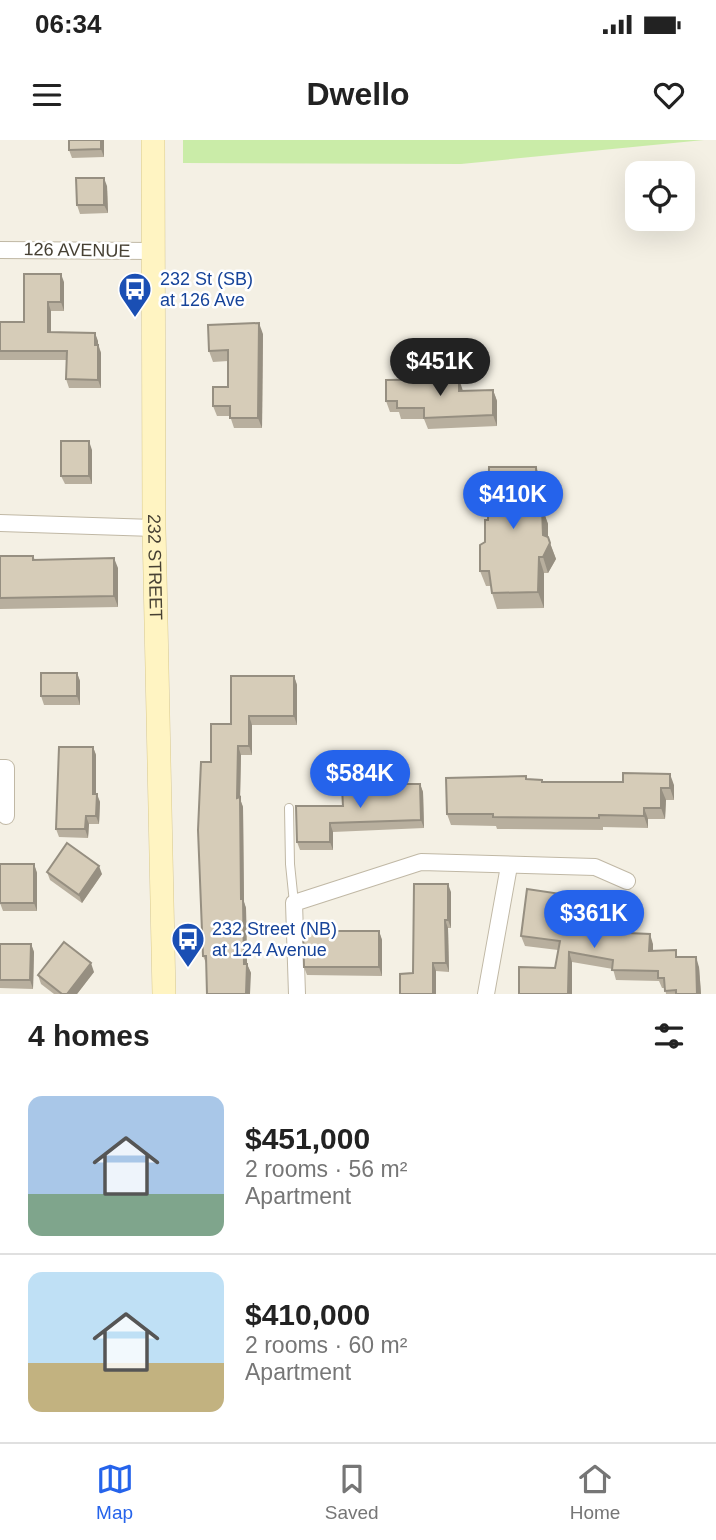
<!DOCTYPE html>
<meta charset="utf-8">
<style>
body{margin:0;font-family:Arial,sans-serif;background:#f6f6f6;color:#222;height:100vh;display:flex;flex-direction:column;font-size:26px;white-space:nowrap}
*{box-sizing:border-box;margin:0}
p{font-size:23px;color:#767676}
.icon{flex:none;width:38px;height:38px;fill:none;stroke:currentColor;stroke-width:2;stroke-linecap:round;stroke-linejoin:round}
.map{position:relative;height:854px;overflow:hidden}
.details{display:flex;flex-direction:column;background:#fff;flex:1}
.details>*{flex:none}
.fabs{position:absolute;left:625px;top:21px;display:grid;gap:14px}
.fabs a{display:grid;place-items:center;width:70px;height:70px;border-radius:14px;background:#fff;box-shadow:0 7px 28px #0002;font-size:35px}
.price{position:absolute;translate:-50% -60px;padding:0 16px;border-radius:24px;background:#2563eb;color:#fff;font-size:23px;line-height:46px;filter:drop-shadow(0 2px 4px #0008)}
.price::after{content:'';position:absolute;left:50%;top:42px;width:21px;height:16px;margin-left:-10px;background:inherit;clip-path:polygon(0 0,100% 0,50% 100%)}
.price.selected{background:#222;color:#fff}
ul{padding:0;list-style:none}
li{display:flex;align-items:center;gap:21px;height:175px;padding:0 28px}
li+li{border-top:2px solid #e0e0e0}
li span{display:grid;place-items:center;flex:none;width:196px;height:140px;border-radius:14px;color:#555}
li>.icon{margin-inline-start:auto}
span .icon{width:84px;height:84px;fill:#fffc;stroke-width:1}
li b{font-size:30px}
h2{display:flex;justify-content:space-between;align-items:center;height:84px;padding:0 28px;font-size:30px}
.status{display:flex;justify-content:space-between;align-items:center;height:49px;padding:0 35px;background:#fff;direction:ltr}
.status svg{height:19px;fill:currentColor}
header{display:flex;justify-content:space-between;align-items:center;height:91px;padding:0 28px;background:#fff;font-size:32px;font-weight:700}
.dock{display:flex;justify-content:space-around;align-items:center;height:98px;border-top:2px solid #e0e0e0;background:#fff;font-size:19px;color:#767676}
.dock a{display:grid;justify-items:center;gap:4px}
.dock .selected{color:#2563eb}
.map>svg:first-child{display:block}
</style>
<div class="status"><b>06:34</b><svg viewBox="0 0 49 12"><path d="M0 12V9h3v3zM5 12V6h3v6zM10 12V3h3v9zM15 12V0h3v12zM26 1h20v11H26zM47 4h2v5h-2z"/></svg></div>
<header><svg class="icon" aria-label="menu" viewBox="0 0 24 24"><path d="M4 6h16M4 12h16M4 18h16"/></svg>Dwello<svg class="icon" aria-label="heart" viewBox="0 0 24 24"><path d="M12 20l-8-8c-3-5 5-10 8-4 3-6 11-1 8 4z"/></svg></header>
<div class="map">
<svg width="716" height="854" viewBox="0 0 716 854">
<rect width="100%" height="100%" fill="#f4f0e4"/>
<path fill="#caeca8" d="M183,0H704L461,24L183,23Z"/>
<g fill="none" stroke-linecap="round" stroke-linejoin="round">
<defs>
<path id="lane" d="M289,668L290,724L294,763"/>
<g id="street">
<path d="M0,110L154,111"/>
<path d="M0,383L154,388"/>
<path d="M0,628H6V676"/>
<path d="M297,854L294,763L421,722L595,727L627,741"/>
<path d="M486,854L509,726"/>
</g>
<g id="secondary">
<path id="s1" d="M153,0L154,388L164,854"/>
</g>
</defs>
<use href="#lane" stroke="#c0b8a5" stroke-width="10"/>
<use href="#street" stroke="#c0b8a5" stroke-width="18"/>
<use href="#secondary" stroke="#d8c98f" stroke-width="24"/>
<use href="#lane" stroke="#fff" stroke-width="8"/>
<use href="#street" stroke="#fff" stroke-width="16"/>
<use href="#secondary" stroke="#fff4c2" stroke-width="23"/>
</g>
<g fill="#b8af9e">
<path d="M104,0V17L72,18L69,10Z"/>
<path d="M107,46L108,73L80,74L77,65Z"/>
<path d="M64,142V171H51V192L95,193L101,213V248H69L66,239L67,220H0V182H24Z"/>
<path d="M263,194L262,288H234L230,276H217L213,266L228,247V221L213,222L209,211Z"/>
<path d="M493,250L497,261V286L428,289L424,279H401L399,272H390L386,261L463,251Z"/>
<path d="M92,310V344H65L61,336Z"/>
<path d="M542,343L543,370L548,384V398L556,419L548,433H544V468L497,469L492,453L491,446H486L480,431L488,380Z"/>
<path d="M0,416H33L35,420L118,428V467L0,469Z"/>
<path d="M77,533L80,541V565H44L41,556Z"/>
<path d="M294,536L297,545V585H252V615H241L240,659L243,667L244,762L246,768L247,824L251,833L206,823L203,816L211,622L231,584Z"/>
<path d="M93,607L96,615V654L100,662L99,684H89L88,698L59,697L56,689Z"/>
<path d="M527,639L542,640L543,642L674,645V660H666L665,679H648V688L603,687V690L497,689L496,686L451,685L447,674Z"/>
<path d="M420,644L423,652L424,688L333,692V710H300L297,702L343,666L387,647Z"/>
<path d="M34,724L37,733V771H3L0,763Z"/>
<path d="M47,732L102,734L82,763L50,740Z"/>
<path d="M451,752V788H448L449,832L436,831V854H400L413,833Z"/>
<path d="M561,754L565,764L564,773L608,793L653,804V811L679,817L699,827L701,854H666L665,848H662L659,841L616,840L613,829L572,822V854H519L555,828L558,810L525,806L521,796Z"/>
<path d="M379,791L382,800V836L307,835L304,827Z"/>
<path d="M0,804H31L34,812L33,849L0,848Z"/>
<path d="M94,832L77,854H54L41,844L38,835Z"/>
</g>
<g fill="#968f81">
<path d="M101,0H104V17L101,9Z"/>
<path d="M104,38L107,46L108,73L104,65Z"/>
<path d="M61,134L64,142V171L61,162Z"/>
<path d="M48,162L51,171V200L48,192Z"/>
<path d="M259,183L263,194L262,288L258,278Z"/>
<path d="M95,193L98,201V213L95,205Z"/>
<path d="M98,205L101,213V248L98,240Z"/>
<path d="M459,239L463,251H459Z"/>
<path d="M493,250L497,261V286L493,275Z"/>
<path d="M89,301L92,310V344L89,336Z"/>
<path d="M536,327L542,343L543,370L548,384V406L550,403L556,419L548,433L543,417L538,368Z"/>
<path d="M539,417L544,433V468L538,452Z"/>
<path d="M114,418L118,428V467L114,456Z"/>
<path d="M77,533L80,541V565L77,556Z"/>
<path d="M294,536L297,545V585L294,576Z"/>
<path d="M249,576L252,585V615L249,606Z"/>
<path d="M238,606L241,615L240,659L243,667L244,762L246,768L247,824L251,833L250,854H246L241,759L237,658Z"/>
<path d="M93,607L96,615V662L93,654Z"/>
<path d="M670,634L674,645V660L670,648Z"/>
<path d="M420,644L423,652L424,688L421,680Z"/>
<path d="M661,648L666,660L665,679L661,668Z"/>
<path d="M97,654L100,662L99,684L96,676Z"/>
<path d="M644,668L648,679V688L644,676Z"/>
<path d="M86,676L89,684L88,698L85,689Z"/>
<path d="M330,683L333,692V710L330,702Z"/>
<path d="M34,724L37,733V771L34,763Z"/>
<path d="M99,726L102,734L82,763L79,755Z"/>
<path d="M448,744L451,752V788L448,780Z"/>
<path d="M561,754L565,764L563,782L559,772Z"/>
<path d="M445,780L448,788L449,832L446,823Z"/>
<path d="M379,791L382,800V836L379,827Z"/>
<path d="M650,794L653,804V821L649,811Z"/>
<path d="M31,804L34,812L33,849L30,840Z"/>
<path d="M569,812L572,822V854H568Z"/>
<path d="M696,817L699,827L701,854H697Z"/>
<path d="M91,823L94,832L77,854H67Z"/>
<path d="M433,823L436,831V854H433Z"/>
</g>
<g fill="#d6ccb8" stroke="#968f81" stroke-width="2">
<path d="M69,0H101V9L69,10Z"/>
<path d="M76,38H104V65H77Z"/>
<path d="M24,134H61V162H48V192L95,193V205H98V240L66,239L67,211H0V182H24Z"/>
<path d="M259,183L258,278H230V266H213V247H228V210L209,211L208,185Z"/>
<path d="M459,239V251L493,250V275L424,278V268H397V261H386V240Z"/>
<rect x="61" y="301" width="28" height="35"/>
<path d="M489,327H536L538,368H542L543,395L548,397L550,403L543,417H539L538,452L492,453L489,431H480V405L485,402V380H488Z"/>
<path d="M0,416H33V420L114,418V456L0,458Z"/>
<rect x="41" y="533" width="36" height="23"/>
<path d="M231,536H294V576H249V606H238L237,658L240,657L241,759H243L244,824H247L246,854H207L206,816H203L198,690L201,622H211V584H231Z"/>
<path d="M59,607H93V654H97L96,676H86L85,689H56Z"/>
<path d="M623,633L670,634V648H661V668H644V676L599,675V678L493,677V674H447L446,638L526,636V639L542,640V642H623Z"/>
<path d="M387,644H420L421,680L330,683V702H297L296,666H343L342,648L387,647Z"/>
<path d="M67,703L99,726L79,755L47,732Z"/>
<rect x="0" y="724" width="34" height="39"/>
<path d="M414,744H448V780H445L446,823H433V854H400V834L413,833Z"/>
<path d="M527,749L561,754L559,772L580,775L579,781L605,786L604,792L650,794L649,811L676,810V817H696L697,854H676V850L665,851L664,838H658V831L612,830L613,820L569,812L568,854H519V827L555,828L560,801L521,796Z"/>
<path d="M303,791H379V827H304Z"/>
<path d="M64,802L91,823L67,854H62L38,835Z"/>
<path d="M0,804H31L30,840H0Z"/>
</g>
<defs>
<symbol id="bus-pin" viewBox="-11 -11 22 30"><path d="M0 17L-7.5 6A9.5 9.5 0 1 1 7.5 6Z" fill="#1a4fb4" stroke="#fff"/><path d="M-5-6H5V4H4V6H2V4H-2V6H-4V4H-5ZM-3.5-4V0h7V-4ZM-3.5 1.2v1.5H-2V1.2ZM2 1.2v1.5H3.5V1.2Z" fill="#fff"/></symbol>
</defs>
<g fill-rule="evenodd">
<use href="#bus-pin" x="116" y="130" width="38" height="52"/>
<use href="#bus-pin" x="169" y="780" width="38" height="52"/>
</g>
<g text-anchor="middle" stroke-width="5" stroke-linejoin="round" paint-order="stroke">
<g font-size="18" fill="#464033" stroke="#fff">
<text transform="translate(77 110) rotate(1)" y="6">126 AVENUE</text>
<text dy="6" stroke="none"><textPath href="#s1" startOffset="427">232 STREET</textPath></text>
</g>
<g font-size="18" fill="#164399" stroke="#fff" text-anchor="start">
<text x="160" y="145">232 St (SB)<tspan x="160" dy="21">at 126 Ave</tspan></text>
<text x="212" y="795">232 Street (NB)<tspan x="212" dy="21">at 124 Avenue</tspan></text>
</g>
</g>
</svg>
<div class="fabs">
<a><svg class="icon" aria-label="locate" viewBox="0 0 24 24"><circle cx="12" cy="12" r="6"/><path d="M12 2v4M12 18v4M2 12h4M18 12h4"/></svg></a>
</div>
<b class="price selected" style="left:440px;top:258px">$451K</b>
<b class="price" style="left:513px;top:391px">$410K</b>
<b class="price" style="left:360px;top:670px">$584K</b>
<b class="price" style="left:594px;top:810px">$361K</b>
</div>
<section class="details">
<h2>4 homes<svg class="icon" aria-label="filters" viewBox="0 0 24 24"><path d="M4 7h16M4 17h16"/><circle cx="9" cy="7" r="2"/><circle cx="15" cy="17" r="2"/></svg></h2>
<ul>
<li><span style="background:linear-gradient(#a9c7e8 70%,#7fa58c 0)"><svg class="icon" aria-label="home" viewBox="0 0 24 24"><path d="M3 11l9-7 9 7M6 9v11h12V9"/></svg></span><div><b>$451,000</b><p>2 rooms · 56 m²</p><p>Apartment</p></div></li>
<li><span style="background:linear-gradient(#bfe0f5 65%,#c2b280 0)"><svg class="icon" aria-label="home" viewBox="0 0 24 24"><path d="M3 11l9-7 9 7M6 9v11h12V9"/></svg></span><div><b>$410,000</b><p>2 rooms · 60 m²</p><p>Apartment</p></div></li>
</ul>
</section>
<nav class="dock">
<a class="selected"><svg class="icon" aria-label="map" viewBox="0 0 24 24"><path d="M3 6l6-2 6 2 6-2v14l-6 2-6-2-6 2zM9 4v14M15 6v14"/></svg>Map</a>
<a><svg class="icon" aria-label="saved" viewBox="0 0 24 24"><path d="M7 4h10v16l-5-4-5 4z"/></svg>Saved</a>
<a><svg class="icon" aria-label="home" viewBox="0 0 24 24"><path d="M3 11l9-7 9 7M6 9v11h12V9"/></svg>Home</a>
</nav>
